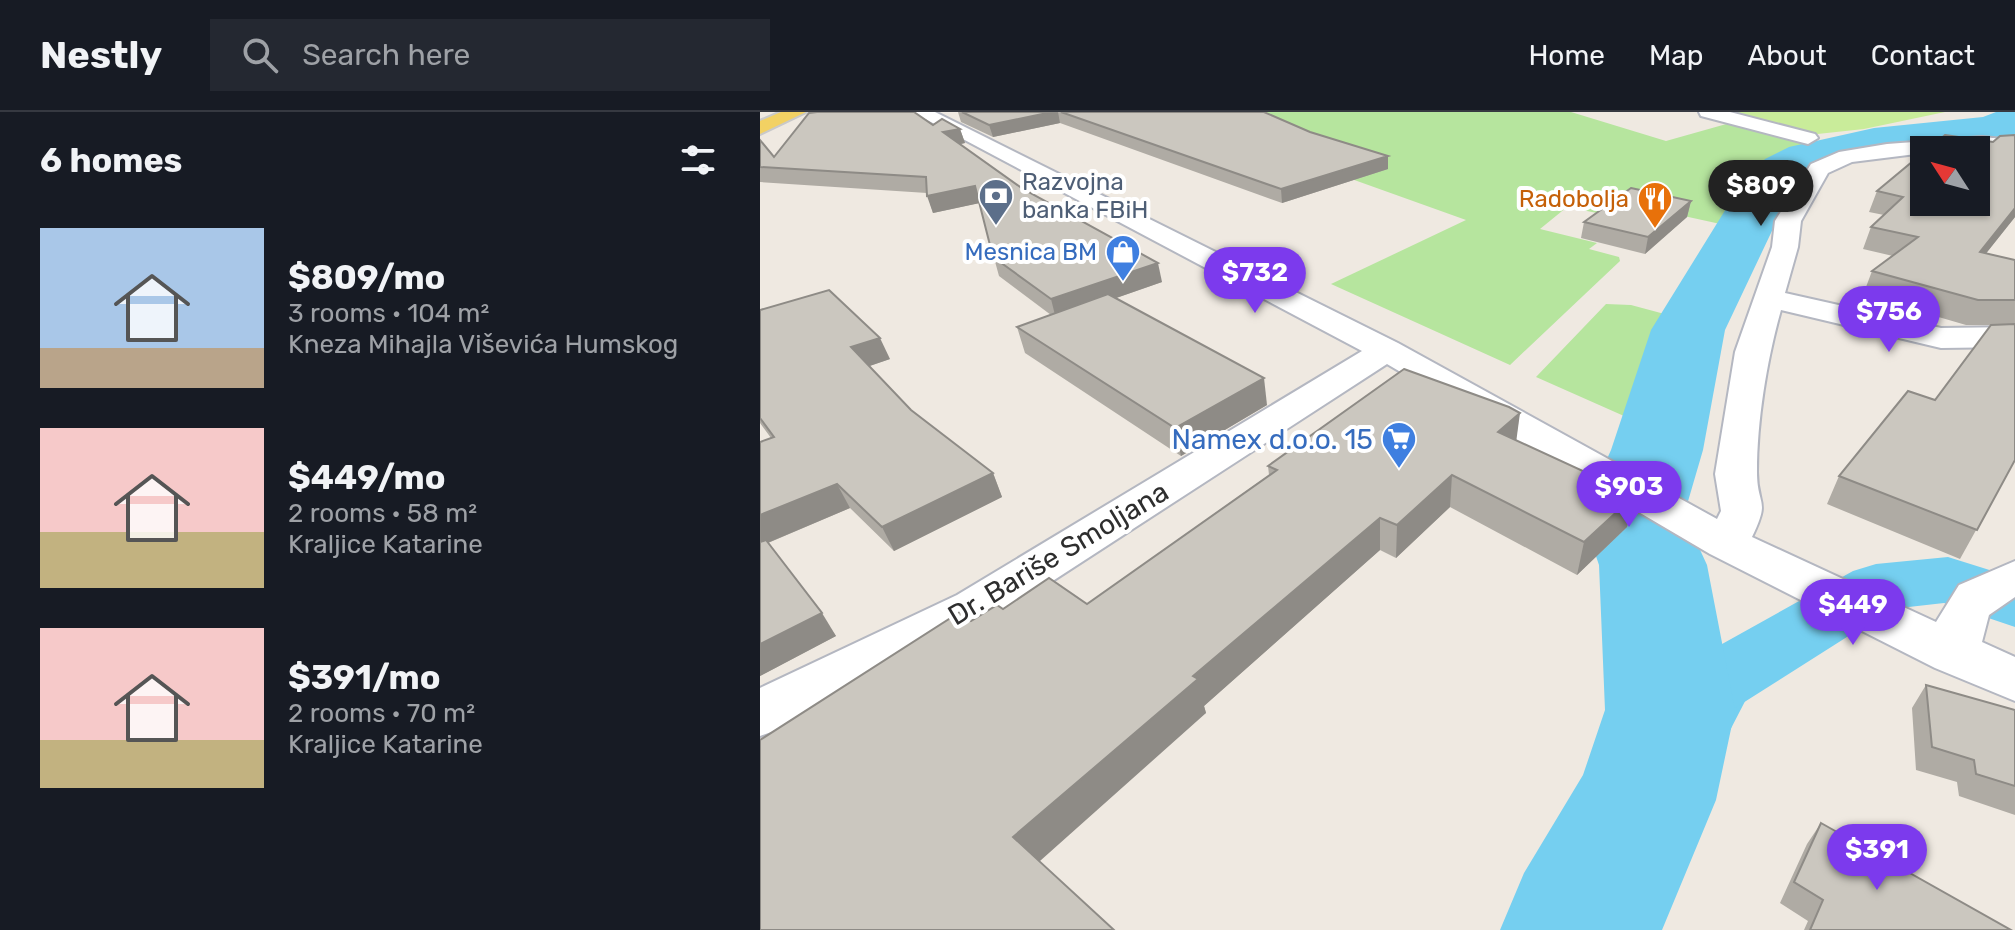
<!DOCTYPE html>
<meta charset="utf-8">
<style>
body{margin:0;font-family:Rubik,sans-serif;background:#242831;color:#f1f3f6;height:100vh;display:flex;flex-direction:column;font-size:30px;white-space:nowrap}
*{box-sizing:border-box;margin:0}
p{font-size:26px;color:#9ea1a6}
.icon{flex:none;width:44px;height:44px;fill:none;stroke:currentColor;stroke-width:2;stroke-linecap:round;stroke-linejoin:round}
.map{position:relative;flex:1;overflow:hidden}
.drawer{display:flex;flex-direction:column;background:#171b24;width:760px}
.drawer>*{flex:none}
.needle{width:52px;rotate:306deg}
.fabs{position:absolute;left:1150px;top:24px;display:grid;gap:16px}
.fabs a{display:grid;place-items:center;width:80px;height:80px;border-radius:0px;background:#171b24;box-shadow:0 2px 6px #0004;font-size:40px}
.price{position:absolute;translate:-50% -68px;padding:0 18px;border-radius:28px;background:#7c3aed;color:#fff;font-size:26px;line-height:52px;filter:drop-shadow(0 2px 4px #0008)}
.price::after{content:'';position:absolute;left:50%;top:48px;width:24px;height:18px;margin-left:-12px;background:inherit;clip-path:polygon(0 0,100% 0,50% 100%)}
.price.current{background:#222;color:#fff}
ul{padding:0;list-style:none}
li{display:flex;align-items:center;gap:24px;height:200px;padding:0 40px}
li span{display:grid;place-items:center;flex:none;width:224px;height:160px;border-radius:0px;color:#555}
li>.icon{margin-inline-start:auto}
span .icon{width:96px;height:96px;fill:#fffc;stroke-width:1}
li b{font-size:34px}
h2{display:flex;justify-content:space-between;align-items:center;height:96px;padding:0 40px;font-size:34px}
header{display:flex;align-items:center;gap:48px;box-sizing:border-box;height:112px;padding:0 40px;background:#171b24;border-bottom:2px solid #363941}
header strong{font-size:38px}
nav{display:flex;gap:44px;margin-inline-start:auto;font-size:28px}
.search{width:560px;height:72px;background:#242831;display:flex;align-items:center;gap:20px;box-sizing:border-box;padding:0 28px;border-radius:0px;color:#9ea1a6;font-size:30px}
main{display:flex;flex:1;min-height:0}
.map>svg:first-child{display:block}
</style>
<header>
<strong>Nestly</strong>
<div class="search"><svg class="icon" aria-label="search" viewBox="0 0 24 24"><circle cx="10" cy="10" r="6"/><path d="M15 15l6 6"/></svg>Search here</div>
<nav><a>Home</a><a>Map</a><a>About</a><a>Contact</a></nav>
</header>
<main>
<section class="drawer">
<h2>6 homes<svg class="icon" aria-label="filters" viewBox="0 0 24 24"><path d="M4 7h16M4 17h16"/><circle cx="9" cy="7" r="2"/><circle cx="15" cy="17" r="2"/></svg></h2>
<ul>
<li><span style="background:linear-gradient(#a9c7e8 75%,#b9a48a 0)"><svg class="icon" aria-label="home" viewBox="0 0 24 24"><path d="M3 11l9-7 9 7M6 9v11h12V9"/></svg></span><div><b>$809/mo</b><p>3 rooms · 104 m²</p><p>Kneza Mihajla Viševića Humskog</p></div></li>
<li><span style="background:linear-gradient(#f6c9c9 65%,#c2b280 0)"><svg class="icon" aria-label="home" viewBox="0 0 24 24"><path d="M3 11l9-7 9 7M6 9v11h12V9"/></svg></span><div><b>$449/mo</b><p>2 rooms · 58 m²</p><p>Kraljice Katarine</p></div></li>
<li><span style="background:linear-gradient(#f6c9c9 70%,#c2b280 0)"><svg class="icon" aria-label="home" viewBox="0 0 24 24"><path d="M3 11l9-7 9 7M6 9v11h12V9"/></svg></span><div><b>$391/mo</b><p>2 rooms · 70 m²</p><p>Kraljice Katarine</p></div></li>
</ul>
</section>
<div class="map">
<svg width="1255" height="818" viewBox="0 0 1255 818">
<rect width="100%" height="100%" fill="#efe9e1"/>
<g fill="#b6e59e">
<path d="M483,0H811L906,29L977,9L1063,33C1031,44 995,62 974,90C969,96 967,106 965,113L869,92L852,104L807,95L780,117L837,131L829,137L859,145L860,149L750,253L571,172L706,108L558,55Z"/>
<path d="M846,192L871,193L912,204L902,218L873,308L776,265Z"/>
</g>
<path fill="#c9ec9a" d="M948,0H1185L1104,17L1039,24Z"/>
<path fill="#75cff0" d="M875,518L996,568L867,818H758L844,640Z"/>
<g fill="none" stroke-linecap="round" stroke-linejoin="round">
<path fill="#75cff0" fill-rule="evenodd" d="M1188,445L1255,466V515L1184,491L1131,497L937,620L910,629L883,620L872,598L883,576L1093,459L1116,452Z"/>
<path fill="#75cff0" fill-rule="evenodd" d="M1236,0H1255V24C1187,54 1082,20 1029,83L965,218L943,338L924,403L947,453L975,598L956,688L902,818H740L764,761L823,663L845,598L839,453L822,403L851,338L891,218L977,79L1005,47L1029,35L1114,16L1223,5Z"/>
<defs>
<g id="minor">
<path d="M152,0H175L638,231L957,407L961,399L955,362L975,240L1012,135L1015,109L1051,52L1079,40L1127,32L1222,25L1255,28V40L1164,38V41L1092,50L1068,61L1041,109L1038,135L1025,181L1181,216L1255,215V235L1181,236L1021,198C1007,248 997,308 997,360C997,395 1011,386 992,425L1176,510L1199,473L1255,449V485L1229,503L1222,530L1255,545V589L1175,556L950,442L627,252L231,509L20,617L0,624V576L197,483L602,239Z"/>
<path d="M939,0H970L1055,22L1058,26L1048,32L941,4Z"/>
</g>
<path id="major" d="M21,0H46L0,22V9Z"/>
</defs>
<use href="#minor" stroke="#b4b7c1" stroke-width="4"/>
<use href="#major" stroke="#c9c9c9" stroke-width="4"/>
<use href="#minor" fill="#fff" fill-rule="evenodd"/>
<use href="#major" fill="#f2d163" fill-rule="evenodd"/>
</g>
<g fill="#afaba4">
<path d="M198,0H504L628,57L522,91L300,11L233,25L201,10Z"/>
<path d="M200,17L205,31L200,32L263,77L402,170L356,186L507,293L421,344L265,241L257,215L291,203L239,164L219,91L173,101L167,81L0,70V28L14,45Z"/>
<path d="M1255,23V105L1226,141L1255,148V348L1200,447L1067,392L1079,364L1175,288L1238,213H1206L1103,183L1112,159L1133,144L1103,137L1111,115L1124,103L1109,100L1117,79L1233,30Z"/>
<path d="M931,89L927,105L885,142L821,126L824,110Z"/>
<path d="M0,198L130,247L109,254L151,298L233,361L242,385L134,439L90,396L8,431L76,524L0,564L11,326L0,311Z"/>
<path d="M757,329L875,383L867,415L817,463L690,395L636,446L620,438L444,594L446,601L0,818L211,509L243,497L327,492L509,363L508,354Z"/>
<path d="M1166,573L1255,598V703L1199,684L1197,670L1156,658L1152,596Z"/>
<path d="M1061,711L1251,818H1044L1048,809L1020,791L1047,732Z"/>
</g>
<g fill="#8e8b86">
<path d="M292,0H298L300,11L233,25L229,13Z"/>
<path d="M200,17L205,31L188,35L183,20Z"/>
<path d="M628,44V57L522,91L521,77Z"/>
<path d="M215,74L220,91L173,101L167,84Z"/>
<path d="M931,89L927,105L885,142L888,125Z"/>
<path d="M1255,96V105L1209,163L1220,140Z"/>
<path d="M398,151L402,170L296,207L291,187Z"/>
<path d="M120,226L130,247L101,257L91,235Z"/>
<path d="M504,266L507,293L421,344L415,316Z"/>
<path d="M760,301L756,331L738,320Z"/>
<path d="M233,361L242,385L134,439L122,415Z"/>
<path d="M692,363L690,395L636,446L637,413Z"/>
<path d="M77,372L90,396L0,434V403Z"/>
<path d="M875,383L867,415L817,463L824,430Z"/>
<path d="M620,406V438L444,594L446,601L271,757L253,725L433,564Z"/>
<path d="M62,501L76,524L0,564V532Z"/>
</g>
<g fill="#cbc7bf" stroke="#8e8b86" stroke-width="2">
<path d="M57,0H154L173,13L182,7L200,17L183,20L263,77L398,151L291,187L233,145L215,74L167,84L166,65L0,55V28L14,45L49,1Z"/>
<path d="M202,0H292L229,13Z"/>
<path d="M301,0H504L550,20L628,44L521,77Z"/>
<path d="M1185,23L1233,30L1240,24L1255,23V96L1220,140L1255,148V188H1218L1112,159L1158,125L1111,115L1143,85L1117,79L1164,40V90H1216V38H1167Z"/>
<path d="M871,76L931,89L888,125L824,110Z"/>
<path d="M69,178L120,226L91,235L151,298L233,361L122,415L77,372L0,403V330L14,325L0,306V198Z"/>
<path d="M348,182L504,266L415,316L257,215Z"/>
<path d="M1255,212V348L1217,418L1079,364L1148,279L1175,288L1231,213Z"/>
<path d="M644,257L749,295L760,301L738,320L875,383L824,430L692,363L637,413L620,406L433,564L438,567L253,725L354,818H0V628L200,500L211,509L237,493L243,497L289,466L327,492L517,358L508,354Z"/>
<path d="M6,428L62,501L0,532V430Z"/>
<path d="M1166,573L1255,598V674L1216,662L1214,648L1172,635Z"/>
<path d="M1061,711L1251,818H1050L1063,788L1034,770Z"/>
</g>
<defs>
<symbol id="bank-pin" viewBox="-11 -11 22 30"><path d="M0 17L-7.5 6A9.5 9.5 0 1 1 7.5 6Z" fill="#5c6f8a" stroke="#fff"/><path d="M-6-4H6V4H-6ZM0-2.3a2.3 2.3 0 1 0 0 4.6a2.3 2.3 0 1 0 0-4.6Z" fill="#fff"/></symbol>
<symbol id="restaurant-pin" viewBox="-11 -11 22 30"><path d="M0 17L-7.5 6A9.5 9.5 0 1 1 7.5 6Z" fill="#e8710a" stroke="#fff"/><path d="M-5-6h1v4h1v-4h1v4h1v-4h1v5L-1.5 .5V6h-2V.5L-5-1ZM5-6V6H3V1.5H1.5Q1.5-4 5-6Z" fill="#fff"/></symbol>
<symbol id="shop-pin" viewBox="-11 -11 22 30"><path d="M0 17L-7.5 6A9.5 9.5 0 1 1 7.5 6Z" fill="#3f7fe0" stroke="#fff"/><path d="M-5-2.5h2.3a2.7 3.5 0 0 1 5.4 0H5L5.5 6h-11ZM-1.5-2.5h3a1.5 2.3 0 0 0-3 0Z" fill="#fff"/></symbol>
<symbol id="supermarket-pin" viewBox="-11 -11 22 30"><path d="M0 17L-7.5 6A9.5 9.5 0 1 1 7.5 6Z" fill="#3f7fe0" stroke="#fff"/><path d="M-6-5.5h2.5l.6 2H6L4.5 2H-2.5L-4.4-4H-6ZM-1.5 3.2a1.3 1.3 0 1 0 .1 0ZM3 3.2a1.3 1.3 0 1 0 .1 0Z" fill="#fff"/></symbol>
</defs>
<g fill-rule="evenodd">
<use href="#bank-pin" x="216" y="64" width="40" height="54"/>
<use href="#restaurant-pin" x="875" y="67" width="40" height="54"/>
<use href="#shop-pin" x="343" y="120" width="40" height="54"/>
<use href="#supermarket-pin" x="619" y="307" width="40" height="54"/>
</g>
<g text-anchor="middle" stroke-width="8" stroke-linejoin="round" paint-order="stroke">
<g font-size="24" fill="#4e5e75" stroke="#fff" text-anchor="start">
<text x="262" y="78">Razvojna<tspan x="262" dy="28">banka FBiH</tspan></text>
</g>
<g font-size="24" fill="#c56008" stroke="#fff" text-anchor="end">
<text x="869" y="95">Radobolja</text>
</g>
<g font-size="24" fill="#366cbe" stroke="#fff" text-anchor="end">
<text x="337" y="148">Mesnica BM</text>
</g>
<g font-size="28" fill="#366cbe" stroke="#fff" text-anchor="end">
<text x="613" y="337">Namex d.o.o. 15</text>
</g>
<g font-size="28" fill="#2e2e2e" stroke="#fff">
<text transform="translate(298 441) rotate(-31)" y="10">Dr. Bariše Smoljana</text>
</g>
</g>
</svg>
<div class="fabs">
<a><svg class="needle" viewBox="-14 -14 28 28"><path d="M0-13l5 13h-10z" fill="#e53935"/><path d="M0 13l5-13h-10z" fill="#9ea1a6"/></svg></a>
</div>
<b class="price current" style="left:1001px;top:116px">$809</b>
<b class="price" style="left:495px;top:203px">$732</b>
<b class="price" style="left:1129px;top:242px">$756</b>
<b class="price" style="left:869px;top:417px">$903</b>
<b class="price" style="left:1093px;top:535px">$449</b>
<b class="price" style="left:1117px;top:780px">$391</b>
</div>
</main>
